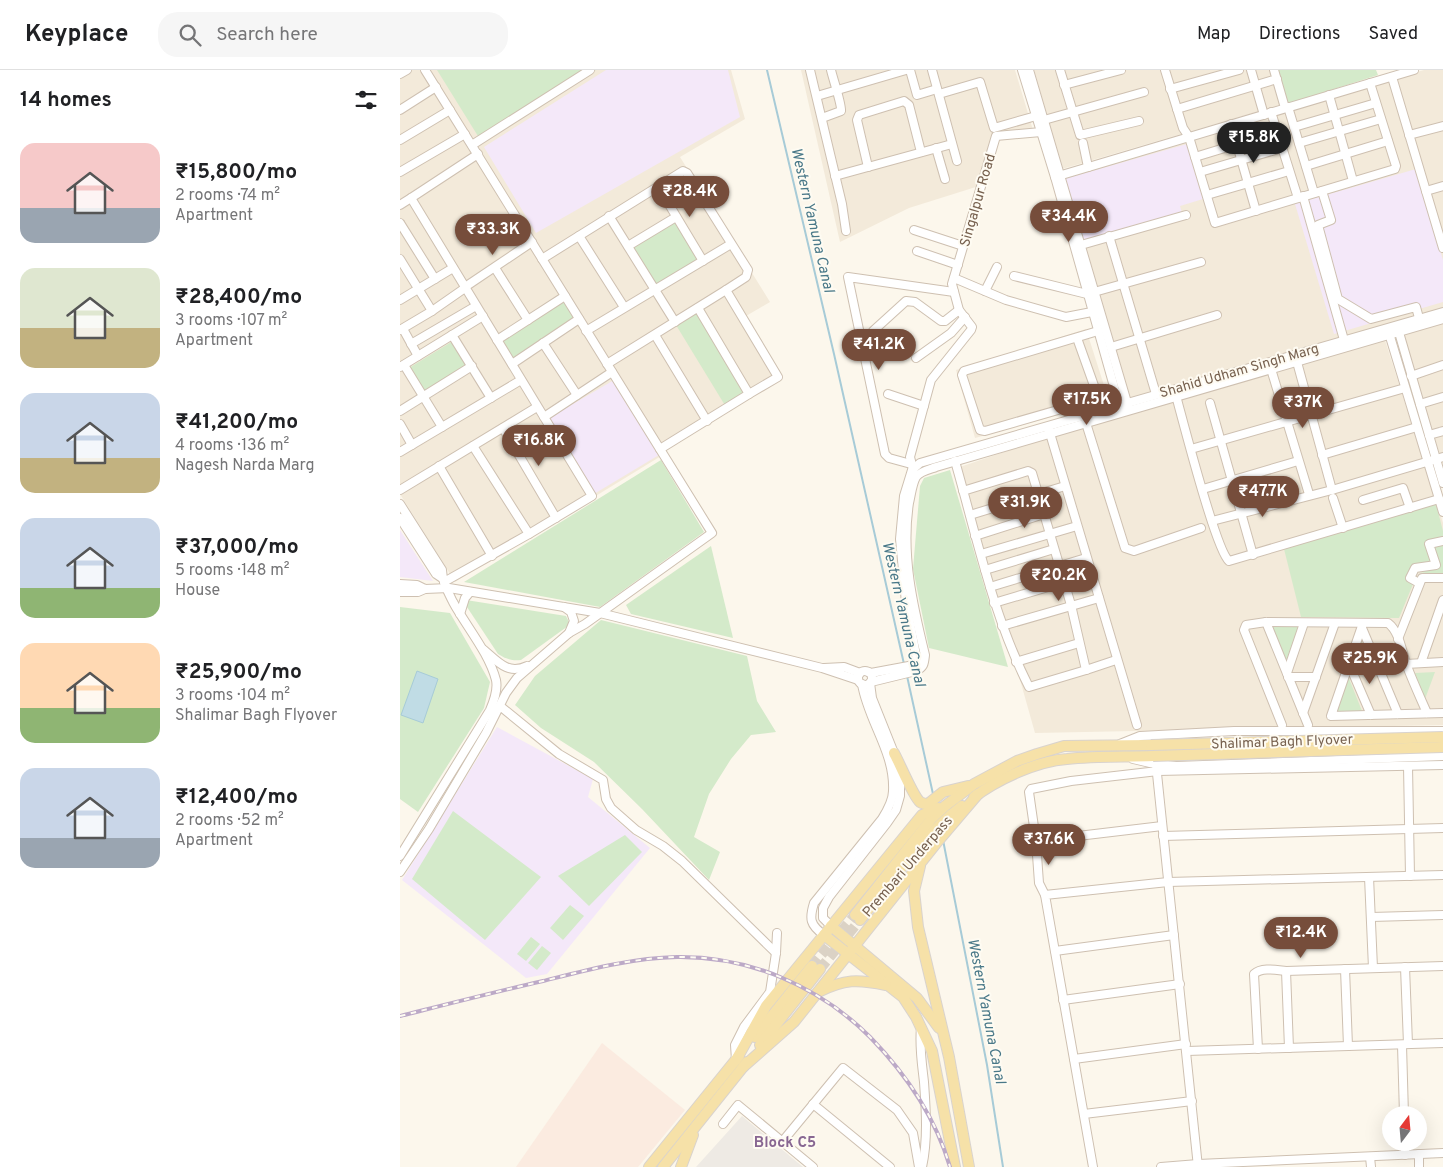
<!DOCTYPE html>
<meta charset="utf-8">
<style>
body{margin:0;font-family:Overpass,sans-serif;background:#f6f6f6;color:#202124;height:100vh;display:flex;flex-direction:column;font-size:19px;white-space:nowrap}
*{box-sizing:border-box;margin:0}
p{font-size:16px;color:#757577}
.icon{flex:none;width:28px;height:28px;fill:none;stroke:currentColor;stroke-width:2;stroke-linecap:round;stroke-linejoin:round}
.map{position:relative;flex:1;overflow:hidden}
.details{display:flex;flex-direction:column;background:#fff;width:400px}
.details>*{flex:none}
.needle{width:32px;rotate:16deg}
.fabs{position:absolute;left:982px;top:1036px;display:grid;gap:10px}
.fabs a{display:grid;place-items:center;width:45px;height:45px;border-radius:50%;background:#fff;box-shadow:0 5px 20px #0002;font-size:25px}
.price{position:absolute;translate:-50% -42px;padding:0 11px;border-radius:18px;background:#764d3b;color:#fff;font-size:16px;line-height:32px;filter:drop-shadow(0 1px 2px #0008)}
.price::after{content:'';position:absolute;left:50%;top:30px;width:15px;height:11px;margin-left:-8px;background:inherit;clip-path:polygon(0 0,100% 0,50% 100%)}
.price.active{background:#222;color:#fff}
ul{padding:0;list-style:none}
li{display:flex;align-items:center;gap:15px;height:125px;padding:0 20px}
li span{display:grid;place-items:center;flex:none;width:140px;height:100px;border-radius:15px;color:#555}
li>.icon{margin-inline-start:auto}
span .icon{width:60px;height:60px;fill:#fffc;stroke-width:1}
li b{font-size:21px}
h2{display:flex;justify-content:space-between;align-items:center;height:60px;padding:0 20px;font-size:21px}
header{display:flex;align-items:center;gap:30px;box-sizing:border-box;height:70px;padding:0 25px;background:#fff;border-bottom:1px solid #e0e0e0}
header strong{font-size:24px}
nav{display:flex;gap:28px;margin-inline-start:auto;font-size:18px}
.search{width:350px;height:45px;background:#f6f6f6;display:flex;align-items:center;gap:12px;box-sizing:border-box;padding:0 18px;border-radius:20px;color:#757577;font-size:19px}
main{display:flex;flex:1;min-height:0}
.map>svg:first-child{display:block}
</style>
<header>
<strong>Keyplace</strong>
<div class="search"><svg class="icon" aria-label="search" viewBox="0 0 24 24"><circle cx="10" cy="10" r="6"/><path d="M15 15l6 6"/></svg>Search here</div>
<nav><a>Map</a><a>Directions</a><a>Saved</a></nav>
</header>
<main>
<section class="details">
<h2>14 homes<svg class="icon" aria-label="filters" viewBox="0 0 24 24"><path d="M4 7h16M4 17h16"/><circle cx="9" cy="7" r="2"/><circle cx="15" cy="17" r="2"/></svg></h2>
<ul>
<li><span style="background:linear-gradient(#f6c9c9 65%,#9aa5b1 0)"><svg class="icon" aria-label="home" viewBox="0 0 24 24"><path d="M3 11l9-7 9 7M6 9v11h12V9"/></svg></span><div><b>₹15,800/mo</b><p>2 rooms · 74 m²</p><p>Apartment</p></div></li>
<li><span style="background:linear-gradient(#dfe7d0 60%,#c2b280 0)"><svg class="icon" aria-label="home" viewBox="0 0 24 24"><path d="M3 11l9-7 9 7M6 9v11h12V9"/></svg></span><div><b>₹28,400/mo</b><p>3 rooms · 107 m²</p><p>Apartment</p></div></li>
<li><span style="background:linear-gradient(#c9d6e8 65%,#c2b280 0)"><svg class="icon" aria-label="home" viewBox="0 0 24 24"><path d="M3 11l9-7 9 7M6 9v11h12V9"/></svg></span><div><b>₹41,200/mo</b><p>4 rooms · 136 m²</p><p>Nagesh Narda Marg</p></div></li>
<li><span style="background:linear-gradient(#c9d6e8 70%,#8fb573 0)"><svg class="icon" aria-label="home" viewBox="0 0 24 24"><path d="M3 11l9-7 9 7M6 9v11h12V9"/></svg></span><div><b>₹37,000/mo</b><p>5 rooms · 148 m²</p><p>House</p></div></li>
<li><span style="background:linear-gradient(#ffd9b3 65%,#8fb573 0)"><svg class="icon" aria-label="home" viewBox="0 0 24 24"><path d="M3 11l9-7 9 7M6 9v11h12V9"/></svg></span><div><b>₹25,900/mo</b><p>3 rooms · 104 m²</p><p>Shalimar Bagh Flyover</p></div></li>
<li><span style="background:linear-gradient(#c9d6e8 70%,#9aa5b1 0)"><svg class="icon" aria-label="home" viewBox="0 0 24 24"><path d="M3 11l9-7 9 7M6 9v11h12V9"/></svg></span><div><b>₹12,400/mo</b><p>2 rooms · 52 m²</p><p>Apartment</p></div></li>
</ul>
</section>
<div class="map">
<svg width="1043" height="1097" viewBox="0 0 1043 1097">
<rect width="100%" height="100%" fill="#fcf7ec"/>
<g fill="#f3eada">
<path d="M0,0H331L345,49L280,87L370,232L346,246L382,309L264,377L266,383L55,512L0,424Z"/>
<path d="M401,0H615L633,60L594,64L579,116L509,138L440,172Z"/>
<path d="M634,0H869L880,35L662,99Z"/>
<path d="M1024,0H1043V238L728,330L662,106Z"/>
<path d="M1043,253V395L1003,265Z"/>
<path d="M686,259L709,331L575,368L556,300Z"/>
<path d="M985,270L1043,453V655L635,663L560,397L645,368Z"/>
</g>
<path fill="#fbebe0" d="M202,973L285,1040L238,1097H116Z"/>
<path fill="#eeeae4" d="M342,1046L403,1097H296Z"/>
<g fill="#f4e8f9">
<path d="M206,0H328L340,47L136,163L84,77Z"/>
<path d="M787,74L803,129L780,136L782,143L682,171L664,109Z"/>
<path d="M1016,99L1043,190V232L934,264L895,134Z"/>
<path d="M214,310L259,385L194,424L149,348Z"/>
<path d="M0,460L33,511L0,507Z"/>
<path d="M97,657L193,709L188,727L250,778L147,904L126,908L2,810Z"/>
</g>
<g fill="#d4eaca">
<path d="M37,0H196L81,71Z"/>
<path d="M877,0H976L978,5L887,34Z"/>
<path d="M276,151L299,189L256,216L232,177Z"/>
<path d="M163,231L175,249L112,289L100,270Z"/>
<path d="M297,242L347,324L326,337L276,255Z"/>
<path d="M53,271L68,294L24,322L9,298Z"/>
<path d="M261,390L304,462L200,537L64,512Z"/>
<path d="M550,400L608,597L529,578L513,499L520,416L524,408Z"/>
<path d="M1036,434L1043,461V505L1018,502L999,548L901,547L884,479Z"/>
<path d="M311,476L333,568L231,544L226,535Z"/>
<path d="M66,530L166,546L169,552L168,556L121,590C112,591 106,589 98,584L65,534Z"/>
<path d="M0,537L50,543L90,612L84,638L18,742L0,729Z"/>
<path d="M201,550L347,586L357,631L376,662L351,665L331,689L309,724L294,767L320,782L309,810L242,739L194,692L141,658L115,635L135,606Z"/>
<path d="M871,555L900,556L886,595Z"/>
<path d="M961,570L971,591L952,593Z"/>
<path d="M1035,602L1025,629L1015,603Z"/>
<path d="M948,606L962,641L936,643Z"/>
<path d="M53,741L141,807L85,870L12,809Z"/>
<path d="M225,765L242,782L189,836L158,806Z"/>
<path d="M170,835L184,846L163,870L150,858Z"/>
<path d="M131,867L140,874L126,891L117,884Z"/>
<path d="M142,876L151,883L137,900L128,893Z"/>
</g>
<path fill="#c0dce5" stroke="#a7cbd7" d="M17,601L38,609L23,653L1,645Z"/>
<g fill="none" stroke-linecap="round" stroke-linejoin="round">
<g stroke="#a7cbd7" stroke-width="2">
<path d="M367,0L434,284L504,594"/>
<path d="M507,606L533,724"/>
<path d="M543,770L587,995L603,1097"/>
</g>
<g stroke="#dbd2c5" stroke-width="10" stroke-dasharray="10 5" stroke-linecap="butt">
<path d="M412,896L455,845"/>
<path d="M420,899L460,850"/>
</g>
<defs>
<g id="minor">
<path d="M410,0L442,134L446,161"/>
<path d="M510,0L517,25L537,19"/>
<path d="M532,0L557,91"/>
<path d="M622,0L655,107L720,338"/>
<path d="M629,0L728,336"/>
<path d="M660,0L680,65L739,51"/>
<path d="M765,0L783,58L789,67L815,153L995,99L996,96L970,13"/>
<path d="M851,0L864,45"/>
<path d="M874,0L885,38"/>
<path d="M0,4L7,0"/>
<path d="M992,7L1043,178"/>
<path d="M664,15L721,0"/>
<path d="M770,19L839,0"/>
<path d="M539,24L580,12L594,58L636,46"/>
<path d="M929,25L953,111"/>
<path d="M417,26L506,0"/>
<path d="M888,37L914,123"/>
<path d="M777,39L877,9"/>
<path d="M0,40L36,17"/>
<path d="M871,42L898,128"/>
<path d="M422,48L441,41C442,35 433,9 431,0"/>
<path d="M644,50L744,22"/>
<path d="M831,54L856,141"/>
<path d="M894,57L976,33"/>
<path d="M1009,65L1043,56"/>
<path d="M0,70L50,40"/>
<path d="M683,73L688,97"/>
<path d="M899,73L981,49"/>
<path d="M72,75L190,0"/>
<path d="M536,78L545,109"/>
<path d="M795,87L877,62"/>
<path d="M906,96L988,71"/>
<path d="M468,97L457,50L459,45L504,31L509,35L521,82"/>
<path d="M0,102L65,64"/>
<path d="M800,102L882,78"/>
<path d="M435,106L552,74"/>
<path d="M655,107L1014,0"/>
<path d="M258,116L303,191"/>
<path d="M922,121L931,150L918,155L938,229L971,249L1016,237L1019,248"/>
<path d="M1026,121L1043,116"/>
<path d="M807,125L889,101"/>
<path d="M903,126L944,270"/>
<path d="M0,135L11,128"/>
<path d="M209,146L275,252"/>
<path d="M0,153L35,209"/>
<path d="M514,160L563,176"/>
<path d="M179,166L224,237"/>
<path d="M709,166L756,324"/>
<path d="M681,175L786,145"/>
<path d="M228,176L276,147"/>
<path d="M517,181L558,195"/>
<path d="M0,189L32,241"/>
<path d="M142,189L283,101L287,103L348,200L346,207L326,220L207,294"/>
<path d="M95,198L128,250"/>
<path d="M614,206L687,224L801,192"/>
<path d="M554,208L606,230L666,247L697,241"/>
<path d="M65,217L132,172"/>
<path d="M585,221L597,197"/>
<path d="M0,230L53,198"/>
<path d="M298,238L349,324L378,307L326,220"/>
<path d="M3,259L18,286"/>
<path d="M998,259L1043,413"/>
<path d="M0,260L32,241L65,218"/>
<path d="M988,260L1043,442"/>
<path d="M186,261L331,174"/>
<path d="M473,261L506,231L515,232L541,251H545L559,240"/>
<path d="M52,265L91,328"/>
<path d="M255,265L307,351"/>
<path d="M677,268L697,324L696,329L585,361L580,360L562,305L564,301L698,261"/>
<path d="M97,270L165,226"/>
<path d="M143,273L177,325"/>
<path d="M11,274L76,236"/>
<path d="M711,277L817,245"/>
<path d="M516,288L551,263L565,247"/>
<path d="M897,292L932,420"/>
<path d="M112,294L179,249"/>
<path d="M4,295L42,357"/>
<path d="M0,297L83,246"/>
<path d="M871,299L909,424"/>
<path d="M1011,306L1043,295"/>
<path d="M775,322C782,347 816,481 829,491L1039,429"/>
<path d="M488,324L524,336"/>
<path d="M810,333L853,485"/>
<path d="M1020,334L1043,327"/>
<path d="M0,341L72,296"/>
<path d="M144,347L212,302"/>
<path d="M686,353L725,478L734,481L801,458"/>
<path d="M0,354L12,375"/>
<path d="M103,358L156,448"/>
<path d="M649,360L737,655"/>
<path d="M1029,365L1043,361"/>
<path d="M73,376L129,464"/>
<path d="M260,379L349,324"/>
<path d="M791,379L1005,318"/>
<path d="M0,382L121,310"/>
<path d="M922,385L1017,357"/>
<path d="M555,391C577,468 593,546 629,617L686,600L671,535L632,403L628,401L563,421"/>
<path d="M511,394L489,388L485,384L448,207L554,222"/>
<path d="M39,396L92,486"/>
<path d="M514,403L510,387L531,310L571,260L572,257L559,240L552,214L596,66L641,62"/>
<path d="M803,419L898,391"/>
<path d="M0,420L137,337"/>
<path d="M933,428L943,458"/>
<path d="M963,430L1003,418L1010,438"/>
<path d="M0,434L42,500C42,511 48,522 53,532C66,556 89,583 96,610C98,620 94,631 90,640L0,786"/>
<path d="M570,445L665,416"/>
<path d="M0,448L36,504L42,508"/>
<path d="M812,451L932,420L1043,387"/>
<path d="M575,466L644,444"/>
<path d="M581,484L677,456"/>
<path d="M585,500L654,479"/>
<path d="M44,512L129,464L192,426L11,128L78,84"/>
<path d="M1019,513L1010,508L1015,498L1036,495L1029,474L1043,471"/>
<path d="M0,514L17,515L25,519L49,518L200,543L422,598L458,610"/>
<path d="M590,517L686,488"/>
<path d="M0,522H18L25,519"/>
<path d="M594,533L665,512"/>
<path d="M164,537L171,542L174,551L169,563"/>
<path d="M60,544L65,528L70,522"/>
<path d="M866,552L908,655"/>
<path d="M963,553L931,646L1043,643"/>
<path d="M602,556L699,528"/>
<path d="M962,558L998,644"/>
<path d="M998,569L1022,508H1043"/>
<path d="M84,580C98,592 108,605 127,596"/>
<path d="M616,592L679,573"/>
<path d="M1021,593L1043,530"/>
<path d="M949,594L971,645"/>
<path d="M1006,594L1043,592"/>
<path d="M424,598L444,597L460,603"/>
<path d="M686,600L716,590"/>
<circle cx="465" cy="608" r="7"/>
<path d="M468,602L471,603L514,595L517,590L506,533L500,469L504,426L512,400L520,393L1043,242"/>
<path d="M887,603L904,553"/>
<path d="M888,607H916"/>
<path d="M471,612L516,601C524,597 524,594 525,585C513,536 501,485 509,433C511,425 512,414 516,407C520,401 531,399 536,397L1043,249"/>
<path d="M100,636L159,684L203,710L206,729L211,738L236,760L263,776L282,791L376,883"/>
<path d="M903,643L935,553"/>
<path d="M882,655L844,560L846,555L866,552L988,553C1000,562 1002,583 1007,596C1013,612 1020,627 1027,643"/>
<path d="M720,674L740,666L834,661H1043"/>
<path d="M733,689L750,693L776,696L1043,686"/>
<path d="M756,694L798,1097"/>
<path d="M1008,696L1010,806"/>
<path d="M762,756L636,771L629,722L631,719L671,711L758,701L1043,695"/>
<path d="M763,766L1043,758"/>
<path d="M636,771L639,813L645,825"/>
<path d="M0,802L29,759L86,663L106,623L117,608L169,563L185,554L312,463L25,0"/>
<path d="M969,807L973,898"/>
<path d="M971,847L1043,845"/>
<path d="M431,856L423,848V838L429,827L487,753L496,740L500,726V715L494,683L472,628L470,613"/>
<path d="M424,865C410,855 409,849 414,833L482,749C487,741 493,731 493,721C495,682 468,651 462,614"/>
<path d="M655,881L774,865"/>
<path d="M1005,897L1008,974"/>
<path d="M945,899L948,976"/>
<path d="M886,901L889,978"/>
<path d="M663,930L780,914"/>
<path d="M521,958C519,976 522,994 524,1012C526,1040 528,1070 522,1097"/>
<path d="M1002,975L1004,1045"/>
<path d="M858,979L854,904C862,897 876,900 886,901L1043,896"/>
<path d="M787,981L1043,973"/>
<path d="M674,989L786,974"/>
<path d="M336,990L335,975L344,957L370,922L376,883L377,863"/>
<path d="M413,1034L490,1097"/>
<path d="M684,1044L792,1031"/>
<path d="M323,1054L338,1035L413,1097"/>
<path d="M382,1072L443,998L497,1040L513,1063L519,1097"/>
<path d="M1005,1072V1085"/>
<path d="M1019,1084V1097"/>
<path d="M970,1087L971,1097"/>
<path d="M693,1097L645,825L768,812L1043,805"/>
<path d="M761,1097L798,1094L1043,1083"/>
</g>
<g id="major">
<path d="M494,683C500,694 513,726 520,732C523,734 525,734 528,734L543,722L568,716"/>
<path d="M574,727C598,709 637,691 667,689C695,686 724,687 753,686"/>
<path d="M520,796L514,821L518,857L549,987L569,1097"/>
<path d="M455,845L532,748L545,736L574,714L617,691L637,684L664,676L751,675"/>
<path d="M460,850C491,811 523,765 562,736"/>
<path d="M431,856L517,928L539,958"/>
<path d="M424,865L503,927L516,947L532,981L555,1097"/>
<path d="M418,922C445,909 457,909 486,915"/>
<path d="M355,967L412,896"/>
<path d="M360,975L420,899"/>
<path d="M336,990L366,936L522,745L538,738"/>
<path d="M343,997L394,952L538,771L578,724"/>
<path d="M249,1097L339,986"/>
<path d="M263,1097L347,992"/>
<path d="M281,1097L293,1065"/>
</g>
</defs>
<use href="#minor" stroke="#cec0b1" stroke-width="10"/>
<use href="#major" stroke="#d9d3ce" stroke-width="12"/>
<use href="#minor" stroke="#fff" stroke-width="8"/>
<use href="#major" stroke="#f6e1a8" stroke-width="10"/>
<defs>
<path id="rail" d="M0,946C48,934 95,922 143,911C187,900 231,888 277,887C349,886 419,916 470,967C507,1005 535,1046 550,1097"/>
</defs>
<use href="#rail" stroke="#bca9c7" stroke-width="4"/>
<use href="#rail" stroke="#fefbf2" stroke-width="2" stroke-dasharray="5.5" stroke-linecap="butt"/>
<defs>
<g id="major-bridge">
<path d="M751,675L1043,667"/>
<path d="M753,686L1043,677"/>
</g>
</defs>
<use href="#major-bridge" stroke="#d9d3ce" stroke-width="12" stroke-linecap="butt"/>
<use href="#major-bridge" stroke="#f6e1a8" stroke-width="10"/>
</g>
<g text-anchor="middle" stroke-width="4" stroke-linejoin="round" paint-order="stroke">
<g font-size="14" fill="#77614f" stroke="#fefbf2">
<text transform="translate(577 130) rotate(-74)" y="5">Singalpur Road</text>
<text transform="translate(839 300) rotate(-16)" y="5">Shahid Udham Singh Marg</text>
<text transform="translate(882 671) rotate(-2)" y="5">Shalimar Bagh Flyover</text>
<text transform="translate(507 796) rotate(-49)" y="5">Prembari Underpass</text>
</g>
<g font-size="15" font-style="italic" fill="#497888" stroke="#fefbf2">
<text transform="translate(413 150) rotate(77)" y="5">Western Yamuna Canal</text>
<text transform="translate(504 544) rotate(77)" y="5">Western Yamuna Canal</text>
<text transform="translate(587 941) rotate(79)" y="5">Western Yamuna Canal</text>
</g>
<g font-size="15" font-weight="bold" fill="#886792" stroke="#fefbf2">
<text x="385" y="1077">Block C5</text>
</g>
</g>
</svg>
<div class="fabs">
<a><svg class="needle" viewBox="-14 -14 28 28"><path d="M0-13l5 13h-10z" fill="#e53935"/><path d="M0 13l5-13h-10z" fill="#757577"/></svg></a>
</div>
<b class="price active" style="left:854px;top:94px">₹15.8K</b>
<b class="price" style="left:290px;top:148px">₹28.4K</b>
<b class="price" style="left:669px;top:173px">₹34.4K</b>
<b class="price" style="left:93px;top:186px">₹33.3K</b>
<b class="price" style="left:479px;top:301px">₹41.2K</b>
<b class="price" style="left:687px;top:356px">₹17.5K</b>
<b class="price" style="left:903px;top:359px">₹37K</b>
<b class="price" style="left:139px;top:397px">₹16.8K</b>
<b class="price" style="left:863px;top:448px">₹47.7K</b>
<b class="price" style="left:625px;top:459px">₹31.9K</b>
<b class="price" style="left:659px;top:532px">₹20.2K</b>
<b class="price" style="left:970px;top:615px">₹25.9K</b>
<b class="price" style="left:649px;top:796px">₹37.6K</b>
<b class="price" style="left:901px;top:889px">₹12.4K</b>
</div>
</main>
